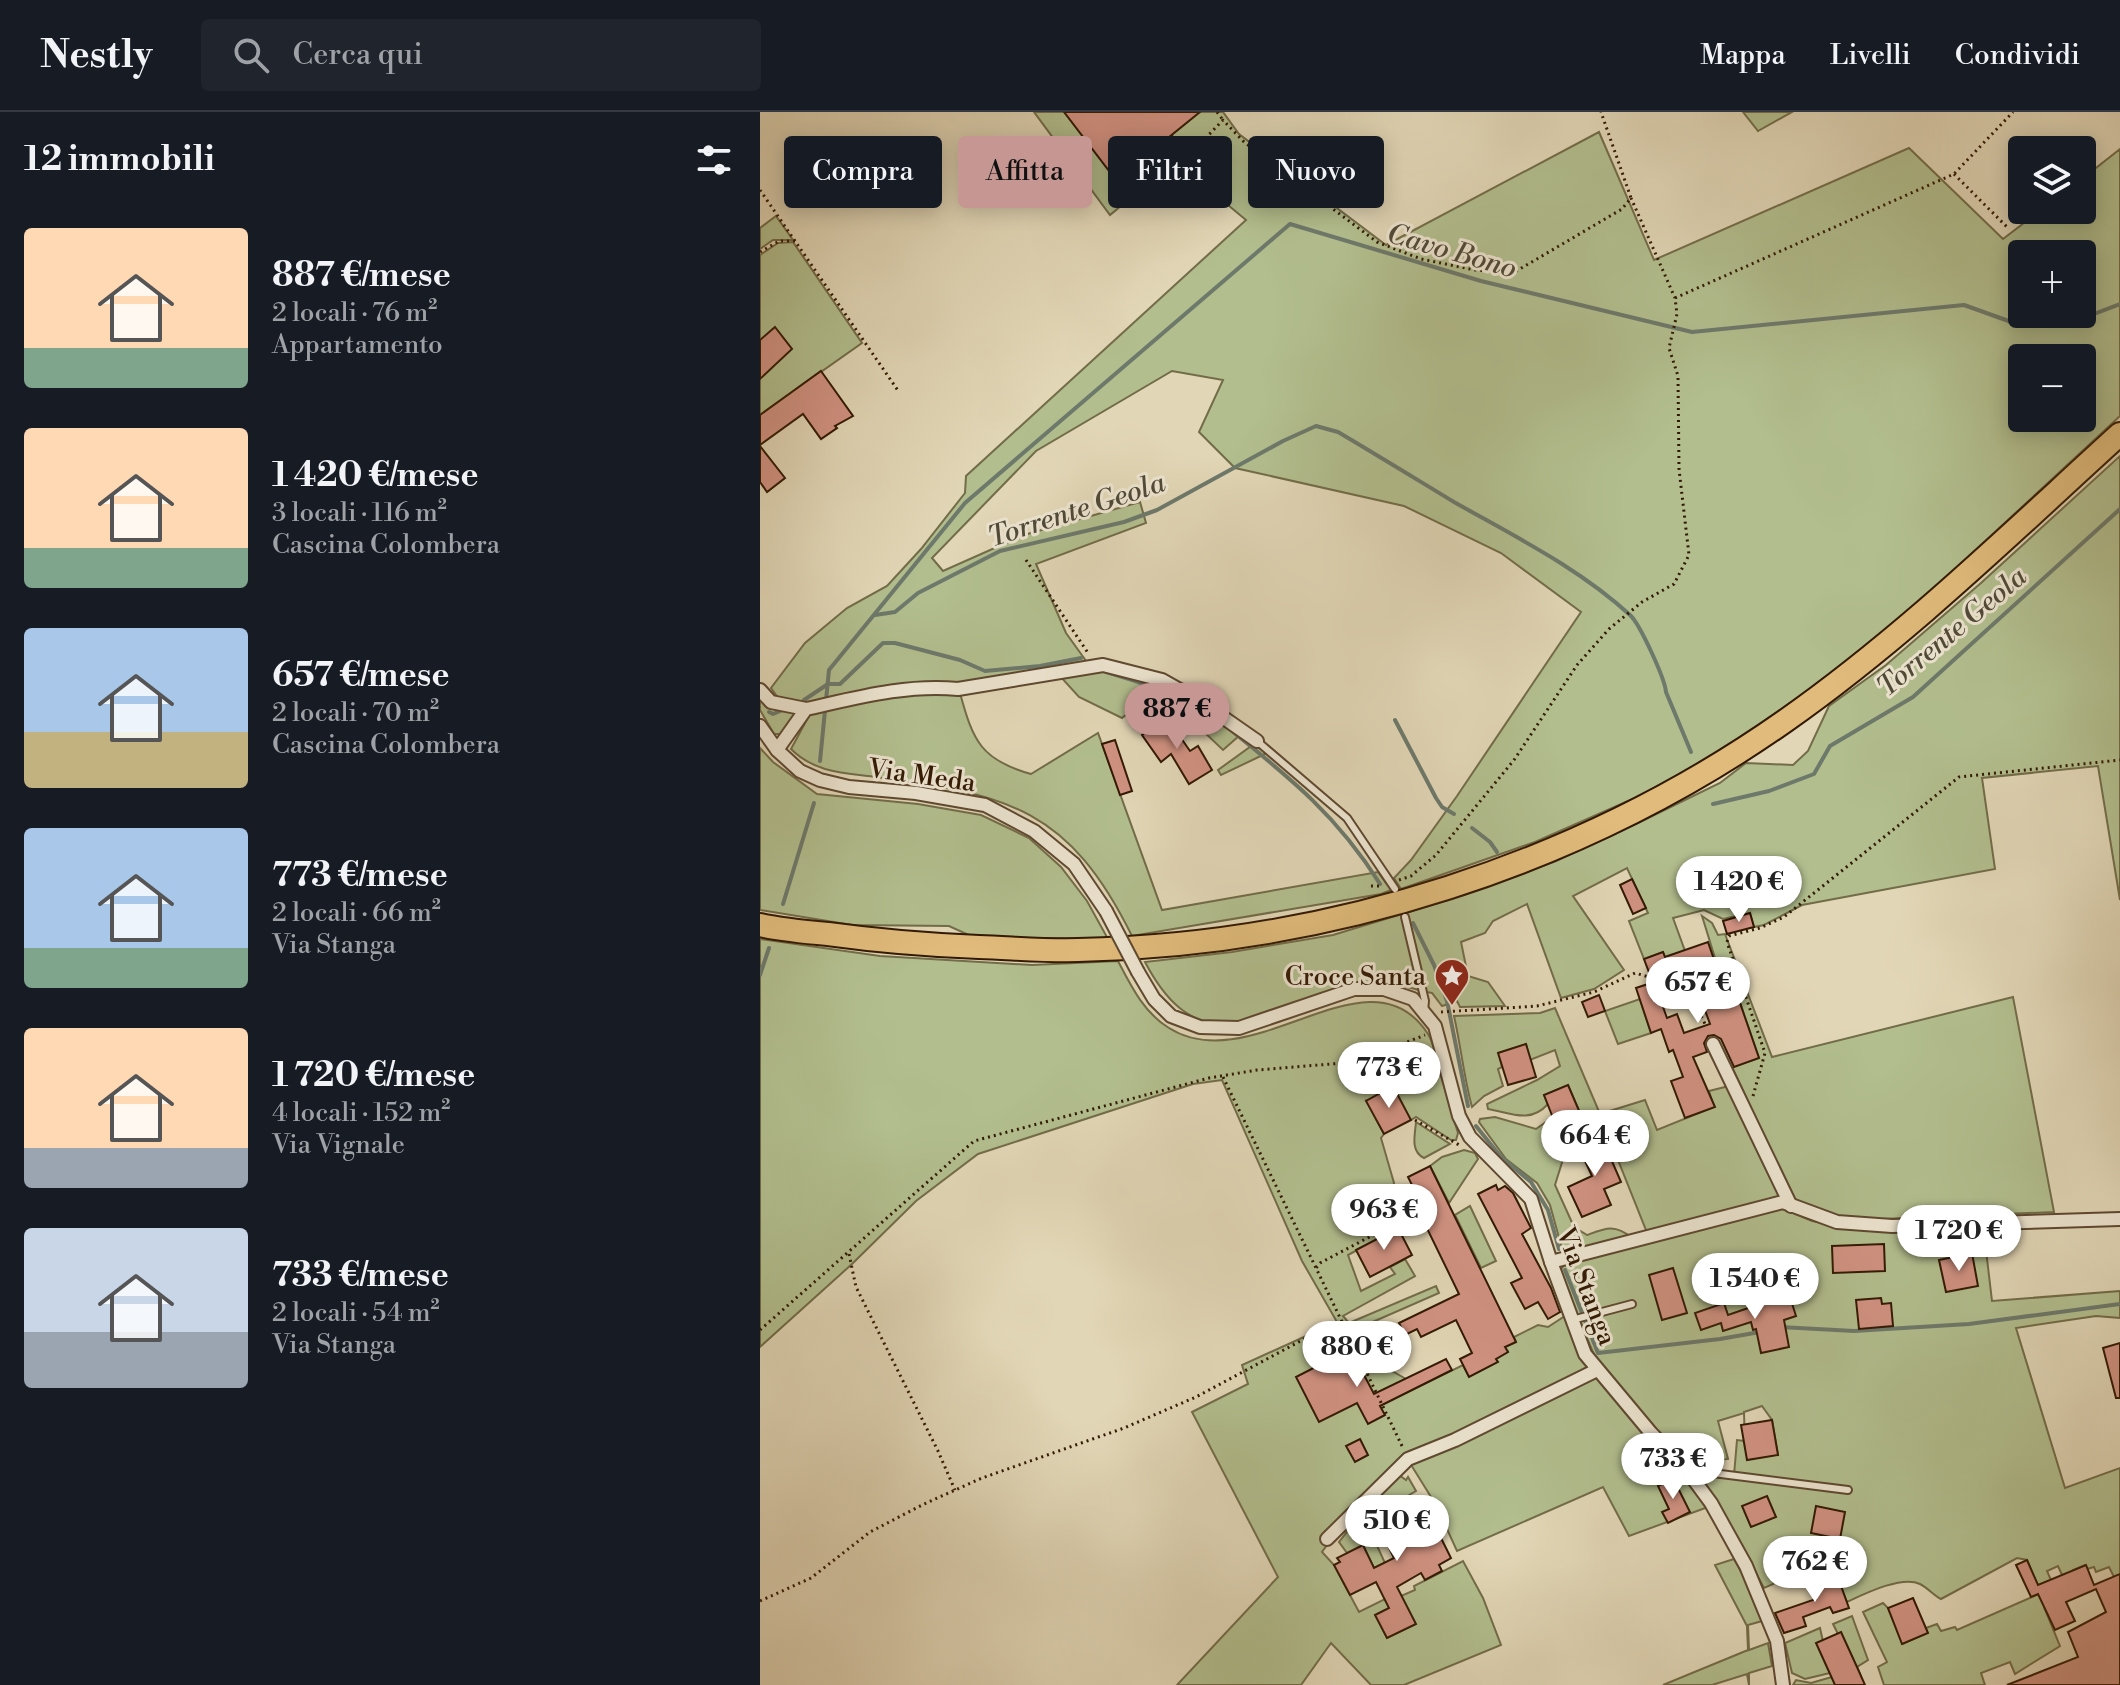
<!DOCTYPE html>
<html lang="it">
<meta charset="utf-8">
<style>
body{margin:0;font-family:"Libre Bodoni",serif;background:#20242c;color:#f1f3f6;height:100vh;display:flex;flex-direction:column;font-size:30px;white-space:nowrap}
*{box-sizing:border-box;margin:0}
p{font-size:26px;color:#9ea1a6}
.icon{flex:none;width:44px;height:44px;fill:none;stroke:currentColor;stroke-width:2;stroke-linecap:round;stroke-linejoin:round}
.map{position:relative;flex:1;overflow:hidden}
.drawer{display:flex;flex-direction:column;background:#171b24;width:760px}
.drawer>*{flex:none}
.hud{position:absolute;left:24px;top:24px;width:760px;height:72px;display:flex;gap:16px}
.tools{position:absolute;left:1248px;top:24px;display:grid;gap:16px}
.tools a{display:grid;place-items:center;width:88px;height:88px;border-radius:8px;background:#171b24;box-shadow:0 4px 20px #0003;font-size:40px}
.price{position:absolute;translate:-50% -68px;padding:0 18px;border-radius:28px;background:#fff;color:#222;font-size:26px;line-height:52px;filter:drop-shadow(0 2px 4px #0008)}
.price::after{content:'';position:absolute;left:50%;top:48px;width:24px;height:18px;margin-left:-12px;background:inherit;clip-path:polygon(0 0,100% 0,50% 100%)}
.price.selected{background:#c59692;color:#111}
ul{padding:0;list-style:none}
li{display:flex;align-items:center;gap:24px;height:200px;padding:0 24px}
li span{display:grid;place-items:center;flex:none;width:224px;height:160px;border-radius:8px;color:#555}
li>.icon{margin-inline-start:auto}
span .icon{width:96px;height:96px;fill:#fffc;stroke-width:1}
li b{font-size:34px}
h2{display:flex;justify-content:space-between;align-items:center;height:96px;padding:0 24px;font-size:34px}
.chip{padding:0 28px;border-radius:8px;background:#171b24;box-shadow:0 4px 20px #0003;font-size:28px;line-height:72px}
.chip.selected{background:#c59692;color:#111}
header{display:flex;align-items:center;gap:48px;box-sizing:border-box;height:112px;padding:0 40px;background:#171b24;border-bottom:2px solid #363941}
header strong{font-size:38px}
nav{display:flex;gap:44px;margin-inline-start:auto;font-size:28px}
.search{width:560px;height:72px;background:#20242c;display:flex;align-items:center;gap:20px;box-sizing:border-box;padding:0 28px;border-radius:8px;color:#9ea1a6;font-size:30px}
main{display:flex;flex:1;min-height:0}
.map>svg:first-child{display:block}
</style>
<header>
<strong>Nestly</strong>
<div class="search"><svg class="icon" aria-label="search" viewBox="0 0 24 24"><circle cx="10" cy="10" r="6"/><path d="M15 15l6 6"/></svg>Cerca qui</div>
<nav><a>Mappa</a><a>Livelli</a><a>Condividi</a></nav>
</header>
<main>
<section class="drawer">
<h2>12 immobili<svg class="icon" aria-label="filters" viewBox="0 0 24 24"><path d="M4 7h16M4 17h16"/><circle cx="9" cy="7" r="2"/><circle cx="15" cy="17" r="2"/></svg></h2>
<ul>
<li><span style="background:linear-gradient(#ffd9b3 75%,#7fa58c 0)"><svg class="icon" aria-label="home" viewBox="0 0 24 24"><path d="M3 11l9-7 9 7M6 9v11h12V9"/></svg></span><div><b>887 €/mese</b><p>2 locali · 76 m²</p><p>Appartamento</p></div></li>
<li><span style="background:linear-gradient(#ffd9b3 75%,#7fa58c 0)"><svg class="icon" aria-label="home" viewBox="0 0 24 24"><path d="M3 11l9-7 9 7M6 9v11h12V9"/></svg></span><div><b>1 420 €/mese</b><p>3 locali · 116 m²</p><p>Cascina Colombera</p></div></li>
<li><span style="background:linear-gradient(#a9c7e8 65%,#c2b280 0)"><svg class="icon" aria-label="home" viewBox="0 0 24 24"><path d="M3 11l9-7 9 7M6 9v11h12V9"/></svg></span><div><b>657 €/mese</b><p>2 locali · 70 m²</p><p>Cascina Colombera</p></div></li>
<li><span style="background:linear-gradient(#a9c7e8 75%,#7fa58c 0)"><svg class="icon" aria-label="home" viewBox="0 0 24 24"><path d="M3 11l9-7 9 7M6 9v11h12V9"/></svg></span><div><b>773 €/mese</b><p>2 locali · 66 m²</p><p>Via Stanga</p></div></li>
<li><span style="background:linear-gradient(#ffd9b3 75%,#9aa5b1 0)"><svg class="icon" aria-label="home" viewBox="0 0 24 24"><path d="M3 11l9-7 9 7M6 9v11h12V9"/></svg></span><div><b>1 720 €/mese</b><p>4 locali · 152 m²</p><p>Via Vignale</p></div></li>
<li><span style="background:linear-gradient(#c9d6e8 65%,#9aa5b1 0)"><svg class="icon" aria-label="home" viewBox="0 0 24 24"><path d="M3 11l9-7 9 7M6 9v11h12V9"/></svg></span><div><b>733 €/mese</b><p>2 locali · 54 m²</p><p>Via Stanga</p></div></li>
</ul>
</section>
<div class="map">
<svg width="1360" height="1573" viewBox="0 0 1360 1573">
<rect width="100%" height="100%" fill="#e1d6b6"/>
<filter id="stains"><feTurbulence type="fractalNoise" baseFrequency=".0025" numOctaves="4"/><feColorMatrix values="0 0 0 0 .2 0 0 0 0 .09 0 0 0 0 .02 0 0 0 .5 -.17"/></filter>
<radialGradient id="worn" r=".72"><stop offset=".6" stop-color="#630" stop-opacity="0"/><stop offset="1" stop-color="#630" stop-opacity=".3"/></radialGradient>
<g fill="#b2be8e" stroke="#726c48" stroke-width="2" fill-rule="evenodd">
<path d="M274,0H463L479,22L626,133L839,20L894,148L1149,36L1243,127L1281,98H1322V67L1360,37V304L1112,534L1023,601L918,667L775,730L641,777L634,766L651,748L697,684L821,500L741,441L644,394L475,356L439,320L463,268L412,259L276,339L172,446L183,459L264,423L380,390L386,411L276,452L306,521L329,553L397,573L424,585L480,623L463,638L443,619L445,608L395,579L362,606L319,585L300,564L200,581C213,629 221,648 271,662L338,621L402,798L618,760L631,778L621,782L372,824C309,697 250,683 116,665C85,661 55,661 31,637L51,600L33,588L19,587L11,576L45,531L87,496L127,474L161,437L205,381L206,364L486,108L415,49L350,103ZM1262,142H1322V202H1262ZM1262,246H1322V306H1262Z"/>
<path d="M983,0H1032L998,19Z"/>
<path d="M16,104L33,128H13L0,137V116Z"/>
<path d="M33,130L102,231L0,303V143L18,131Z"/>
<path d="M1360,344V788L1338,654L1222,666L1235,757L1042,793L1004,813L994,815L990,801L963,807L944,798L913,806L925,839L905,846L903,840L884,847L869,809L888,801L867,756L813,784L864,858L834,877L801,886L767,792L733,809L725,821L701,830L708,864L728,870L745,894L700,895L697,889L682,894L672,881C650,877 628,867 606,870C515,883 447,968 385,850L472,840L573,823L704,783L796,749L882,709L960,671L986,651L1033,653L1048,639L1069,594L1126,553L1221,471Z"/>
<path d="M0,585L38,597L33,609L21,622H14L0,598Z"/>
<path d="M494,632L507,641L461,663L458,658Z"/>
<path d="M0,636L13,650L57,682L158,692L221,703L269,726L301,755L327,789L348,827L213,825L189,814L92,813L0,798Z"/>
<path d="M942,804L952,811L958,823L965,822L1012,945L1253,885L1294,1100L1099,1108L1075,1104L1034,1089L972,955L999,946L979,888L969,891Z"/>
<path d="M0,827L120,844L272,853L358,849C371,874 384,901 409,916C493,969 609,831 668,922C675,933 677,950 681,963C686,982 692,1001 698,1021L696,1028H691L656,1005L651,1008L607,989L624,1022L621,1026L634,1071L629,1090L638,1116L588,1143L601,1179L635,1162L630,1155L645,1147L655,1164L583,1204L589,1211L676,1174L679,1181L592,1219L606,1244L646,1267L631,1288L703,1253L709,1265L737,1250L736,1247L748,1240L745,1235L756,1230L754,1225L778,1213L788,1215L805,1204L831,1259L693,1327L642,1344L562,1426L567,1433L562,1440L574,1453L599,1500L625,1487L636,1510L616,1504L627,1526L655,1512L641,1484L655,1478L654,1474L703,1449L723,1486L741,1533L644,1573H611L571,1531L541,1573H417L518,1465L432,1300L488,1272L482,1253L577,1210L542,1149L462,968L433,972L218,1042L156,1089L92,1152L0,1235Z"/>
<path d="M880,887L891,921L858,932L845,899Z"/>
<path d="M795,896L840,1002L885,988L897,1018L954,995L949,979L969,974L1022,1083L1018,1088L888,1123L840,1003L807,1016L804,1044L795,1073L814,1115L827,1123C846,1116 855,1112 872,1126L804,1144L790,1093L777,1071L746,1047L719,1010L720,1007L735,1005L776,1017L793,1005L796,1011L820,1001L808,973L784,983L788,992C770,1012 751,1001 728,997L727,992L777,968L800,954L795,938L770,948L766,932L739,941L742,955L738,957L743,974L724,984L712,995C704,966 701,935 694,904L780,901Z"/>
<path d="M656,1010L690,1032L664,1046C650,1039 655,1023 656,1010Z"/>
<path d="M704,1038L715,1041L718,1047L689,1091L670,1054L682,1045Z"/>
<path d="M710,1094L736,1149L721,1156L695,1103Z"/>
<path d="M1021,1096L1052,1109L1089,1116L1224,1121L1232,1189L1360,1179V1206L1336,1204L1256,1216L1305,1376L1360,1356V1462L1354,1465L1349,1455L1336,1460L1334,1455L1327,1457L1325,1453L1313,1458L1315,1466L1308,1461L1302,1463L1298,1454L1287,1459L1291,1468L1284,1495L1300,1534L1255,1562L1250,1550L1221,1561L1225,1573H1124L1118,1555L1127,1550L1103,1500L1123,1491L1128,1496L1143,1532L1167,1521L1166,1516L1177,1512L1181,1519L1195,1515L1197,1518L1281,1481L1267,1448L1257,1446L1181,1487C1173,1483 1168,1476 1160,1472C1142,1463 1104,1482 1087,1490L1073,1455L1026,1473L1020,1469L1004,1476L988,1446L987,1474L1002,1509L988,1513L989,1538L1008,1531L1012,1554L989,1561V1573L987,1562L952,1573H903L988,1538L987,1514L955,1453L974,1447L987,1470L967,1408L942,1366L974,1363L977,1328L985,1329L984,1301L958,1309L968,1347L931,1351L889,1312L835,1245L799,1160L804,1153ZM1002,1294L1012,1308L1018,1343L985,1336L984,1300Z"/>
<path d="M832,1262L847,1275L948,1395L869,1424L843,1375L697,1439L676,1393L648,1348Z"/>
<path d="M639,1363L646,1368L648,1365L656,1379L612,1405L609,1392Z"/>
<path d="M602,1401L625,1451L614,1456L603,1433L587,1441L579,1430Z"/>
<path d="M1092,1504L1108,1548L1097,1555L1100,1562L1082,1573H1033L1036,1568L1051,1571L1072,1565L1081,1521L1078,1522L1073,1512Z"/>
<path d="M1060,1516L1070,1561L1045,1567L1032,1561L1025,1531Z"/>
</g>
<g fill="none" stroke-linecap="round" stroke-linejoin="round">
<g stroke="#6d796b" stroke-width="4">
<path d="M115,503L135,500L158,481L240,439L364,410L397,398L523,329L556,314L578,320C617,343 656,367 694,390C754,424 819,456 870,503C880,512 905,567 906,580L931,640"/>
<path d="M347,560L394,575L450,603"/>
<path d="M44,588L68,572H80L123,531H135L200,548L225,559L280,554L321,546"/>
<path d="M9,600L13,602L25,597"/>
<path d="M635,608L676,686L682,695L694,702"/>
<path d="M467,615C529,665 577,703 620,772"/>
<path d="M60,649L69,558L205,391L530,112L721,169L932,220L1204,193L1257,212L1310,211L1360,192"/>
<path d="M953,692L1009,679L1054,662L1070,634L1153,585L1360,397"/>
<path d="M712,716L730,730L737,740"/>
<path d="M23,792L54,691"/>
<path d="M653,811L674,853L687,889L708,994"/>
<path d="M0,863L9,836"/>
<path d="M716,1014L741,1045L771,1070L788,1098L799,1137"/>
<path d="M805,1158L838,1241L960,1227L1000,1220"/>
<path d="M1020,1215L1094,1219L1209,1212L1360,1192"/>
</g>
</g>
<g fill="#d19282" stroke="#321903" stroke-width="2">
<path d="M304,0H440L356,68Z"/>
<path d="M15,215L32,237L0,267V228Z"/>
<path d="M61,259L93,304L75,314L77,316L61,327L43,302L0,333V303Z"/>
<path d="M0,334L25,366L7,380L0,370Z"/>
<path d="M407,606L430,639L438,634L452,658L429,672L411,642L401,650L382,623Z"/>
<path d="M355,628L372,679L360,683L342,632Z"/>
<path d="M872,767L886,796L873,802L860,773Z"/>
<path d="M990,801L994,815L967,822L963,809Z"/>
<path d="M948,830L969,891L979,888L999,946L974,955L961,927L954,923L948,924L944,931L947,940L933,945L955,995L925,1006L911,969L923,965L913,938L909,940L901,917L891,921L876,876L894,870L907,906L917,902L924,921L950,912L927,849L890,863L884,847L903,840L905,845Z"/>
<path d="M839,883L845,899L828,905L822,890Z"/>
<path d="M766,932L776,965L748,973L738,941Z"/>
<path d="M808,973L820,1001L795,1011L784,983Z"/>
<path d="M633,974L651,1008L624,1022L606,989Z"/>
<path d="M841,1024L861,1070L844,1077L851,1093L822,1105L808,1075L832,1064L818,1034Z"/>
<path d="M670,1054L756,1230L745,1235L748,1240L736,1247L738,1250L709,1265L700,1247L712,1241L696,1208L661,1225L657,1217L645,1223L639,1211L699,1182L662,1106L648,1113L634,1088L654,1077L648,1065Z"/>
<path d="M736,1073L738,1078L745,1074L753,1081L771,1116L762,1122L791,1176L800,1200L788,1207L778,1190L765,1197L751,1171L762,1166L718,1082Z"/>
<path d="M638,1116L652,1143L610,1165L596,1138Z"/>
<path d="M1124,1132L1125,1159L1073,1161L1072,1134Z"/>
<path d="M1212,1141L1218,1174L1186,1180L1179,1148Z"/>
<path d="M913,1156L927,1201L902,1208L889,1163Z"/>
<path d="M1029,1182L1036,1204L1024,1208L1029,1235L1001,1241L996,1217L993,1218L991,1210L963,1219L961,1211L941,1218L935,1201L964,1191L968,1203Z"/>
<path d="M1121,1186L1122,1192L1131,1191L1133,1214L1099,1217L1096,1188Z"/>
<path d="M1360,1231V1286H1356L1343,1236Z"/>
<path d="M595,1246L614,1282L686,1247L692,1258L620,1294L625,1303L608,1312L597,1291L559,1310L536,1265L567,1249L572,1258Z"/>
<path d="M1012,1308L1018,1343L987,1348L981,1313Z"/>
<path d="M600,1327L608,1343L595,1350L586,1334Z"/>
<path d="M913,1366L930,1400L908,1411L902,1400L909,1397L898,1374Z"/>
<path d="M1007,1384L1016,1405L991,1415L982,1394Z"/>
<path d="M662,1388L691,1446L679,1453L682,1459L665,1468L661,1461L637,1475L656,1512L627,1526L615,1503L629,1496L616,1470L590,1483L574,1453L580,1450L577,1446L603,1433L614,1456L634,1446L617,1411Z"/>
<path d="M1056,1394L1085,1400L1080,1427L1051,1421Z"/>
<path d="M1267,1448L1278,1473L1326,1453L1334,1473L1360,1462V1573H1247L1318,1545L1308,1520L1346,1500L1336,1477L1306,1490L1315,1509L1295,1518L1278,1482L1271,1485L1256,1453Z"/>
<path d="M1077,1463L1089,1496L1073,1501L1070,1495L1043,1505L1046,1514L1024,1521L1015,1501L1056,1487L1051,1473Z"/>
<path d="M1153,1486L1168,1521L1142,1532L1128,1496Z"/>
<path d="M1081,1520L1097,1555L1105,1573H1075L1056,1531Z"/>
</g>
<g fill="none" stroke-linecap="round" stroke-linejoin="round">
<defs>
<g id="service">
<path d="M497,629L587,706L635,777"/>
<path d="M645,805L665,889L664,899"/>
<path d="M812,1208L872,1192"/>
<path d="M929,1358L1088,1378"/>
</g>
<g id="minor">
<path d="M0,578L11,590L46,597"/>
<path d="M0,614L17,638L40,659L60,668L89,675L156,681L225,693L274,719L314,752L346,799"/>
<path d="M17,638L46,597C96,586 146,572 198,577L343,553L402,568L441,590L497,629"/>
<path d="M378,860L394,887L411,904L440,915L479,916L594,877H624L653,887L675,914L699,1004L710,1025L771,1087L791,1150L825,1242L891,1321L926,1357L951,1391L986,1454L1017,1529L1023,1573"/>
<path d="M953,932L1031,1094"/>
<path d="M791,1150L1023,1090L1077,1110L1132,1114L1360,1107"/>
<path d="M567,1427L648,1347L695,1328L837,1258"/>
</g>
<path id="trunk" d="M0,813C22,818 45,820 68,822C119,829 168,833 219,835C252,836 285,839 318,838C568,833 820,753 1025,609C1146,524 1251,421 1360,322"/>
</defs>
<use href="#service" stroke="#5e4830" stroke-width="10"/>
<use href="#minor" stroke="#5e4830" stroke-width="16"/>
<use href="#trunk" stroke="#321903" stroke-width="26"/>
<g stroke="#321903" stroke-width="3" stroke-dasharray="2 4" stroke-linecap="butt">
<path d="M457,0L463,8"/>
<path d="M411,23L430,44"/>
<path d="M412,61L463,8L484,30L617,130L661,147L715,158L753,161L862,97L871,86L841,0"/>
<path d="M1194,62L1247,115"/>
<path d="M0,78L35,129"/>
<path d="M0,140L19,129H35L139,280"/>
<path d="M915,186L1194,62L1253,0"/>
<path d="M266,448L328,541"/>
<path d="M639,768L651,764L676,743L754,648L817,553L849,517L882,490L914,472L929,443L919,357L918,264L909,236L917,202L915,186L871,86"/>
<path d="M611,774H621"/>
<path d="M681,900L777,894L834,880L875,861C907,870 931,879 945,912"/>
<path d="M463,965L556,1156"/>
<path d="M993,984L1005,941L967,830L969,824L1000,816L1024,805L1199,665L1360,648"/>
<path d="M655,1008L701,1034"/>
<path d="M636,1111L560,1151L556,1156L643,1336"/>
<path d="M89,1142L96,1175L178,1339L195,1378"/>
<path d="M0,1218L214,1029L449,966L497,958L596,950L665,923"/>
<path d="M0,1489L51,1466L110,1420L164,1392L222,1366L364,1316L436,1285L561,1218L582,1212"/>
</g>
<use href="#service" stroke="#ece4d0" stroke-width="6"/>
<use href="#minor" stroke="#ece4d0" stroke-width="12"/>
<use href="#trunk" stroke="#e0bb7b" stroke-width="22"/>
<defs>
<path id="minor-bridge" d="M346,799L378,860"/>
</defs>
<use href="#minor-bridge" stroke="#5e4830" stroke-width="16" stroke-linecap="butt"/>
<use href="#minor-bridge" stroke="#ece4d0" stroke-width="12"/>
</g>
<defs>
<symbol id="sight-pin" viewBox="-11 -11 22 30"><path d="M0 17L-7.5 6A9.5 9.5 0 1 1 7.5 6Z" fill="#8f2418" stroke="#ece4d0"/><path d="M0-6L1.8-2.2L6-1.7L2.9 1.2L3.7 5.4L0 3.3L-3.7 5.4L-2.9 1.2L-6-1.7L-1.8-2.2Z" fill="#fff"/></symbol>
</defs>
<g fill-rule="evenodd">
<use href="#sight-pin" x="672" y="844" width="40" height="54"/>
</g>
<g text-anchor="middle" stroke-width="6" stroke-linejoin="round" paint-order="stroke">
<g font-size="26" fill="#321903" stroke="#ece4d0">
<text transform="translate(162 663) rotate(8)" y="9">Via Meda</text>
<text transform="translate(827 1174) rotate(69)" y="9">Via Stanga</text>
</g>
<g font-size="26" fill="#321903" stroke="#ece4d0" text-anchor="end">
<text x="666" y="873">Croce Santa</text>
</g>
<g font-size="28" font-style="italic" fill="#4f4937" stroke="#ece4d0">
<text transform="translate(692 138) rotate(16)" y="10">Cavo Bono</text>
<text transform="translate(316 397) rotate(-18)" y="10">Torrente Geola</text>
<text transform="translate(1191 519) rotate(-40)" y="10">Torrente Geola</text>
</g>
</g>
<rect width="100%" height="100%" filter="url(#stains)"/>
<rect width="100%" height="100%" fill="url(#worn)"/>
</svg>
<div class="tools">
<a><svg class="icon" aria-label="layers" viewBox="0 0 24 24"><path d="M12 4l9 5-9 5-9-5zM3 14l9 5 9-5"/></svg></a>
<a>+</a>
<a>−</a>
</div>
<b class="price selected" style="left:417px;top:639px">887 €</b>
<b class="price" style="left:979px;top:812px">1 420 €</b>
<b class="price" style="left:938px;top:913px">657 €</b>
<b class="price" style="left:629px;top:998px">773 €</b>
<b class="price" style="left:835px;top:1066px">664 €</b>
<b class="price" style="left:624px;top:1140px">963 €</b>
<b class="price" style="left:1199px;top:1161px">1 720 €</b>
<b class="price" style="left:995px;top:1209px">1 540 €</b>
<b class="price" style="left:597px;top:1277px">880 €</b>
<b class="price" style="left:913px;top:1389px">733 €</b>
<b class="price" style="left:637px;top:1451px">510 €</b>
<b class="price" style="left:1055px;top:1492px">762 €</b>
<div class="hud">
<a class="chip">Compra</a>
<a class="chip selected">Affitta</a>
<a class="chip">Filtri</a>
<a class="chip">Nuovo</a>
</div>
</div>
</main>
